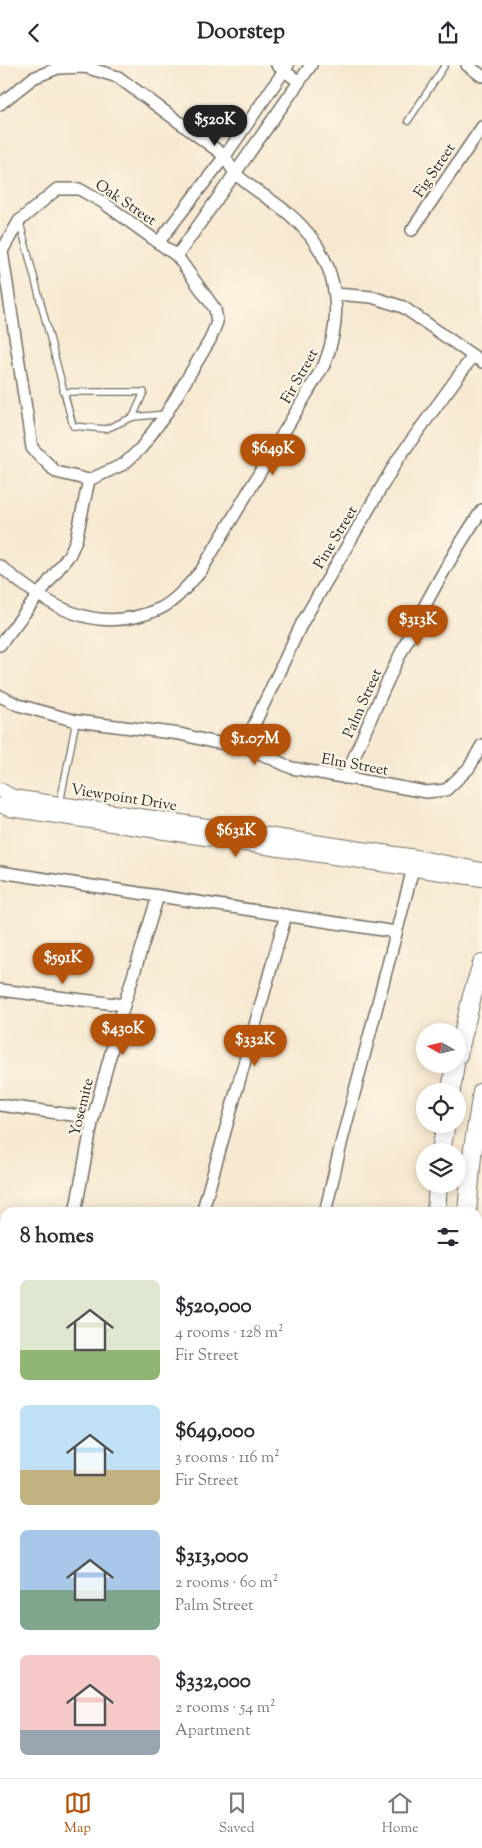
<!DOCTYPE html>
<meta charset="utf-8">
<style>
body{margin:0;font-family:"Sorts Mill Goudy",serif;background:#f7f7f7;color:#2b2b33;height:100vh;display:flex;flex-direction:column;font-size:19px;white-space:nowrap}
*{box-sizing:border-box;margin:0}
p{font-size:16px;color:#7c7c81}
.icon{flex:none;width:28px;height:28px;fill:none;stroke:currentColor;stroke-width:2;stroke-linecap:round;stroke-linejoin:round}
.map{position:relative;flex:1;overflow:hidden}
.side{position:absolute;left:0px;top:1142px;width:482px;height:571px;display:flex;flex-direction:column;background:#fff;border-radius:15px 15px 0 0;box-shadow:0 2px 12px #0003}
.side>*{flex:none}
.needle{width:32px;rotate:278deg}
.fabs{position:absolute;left:416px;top:958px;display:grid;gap:10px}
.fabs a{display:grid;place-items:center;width:50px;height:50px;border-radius:50%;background:#fff;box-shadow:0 2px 12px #0003;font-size:25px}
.price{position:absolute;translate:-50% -42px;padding:0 11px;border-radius:18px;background:#b45309;color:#fff;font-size:16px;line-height:32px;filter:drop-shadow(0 1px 2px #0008)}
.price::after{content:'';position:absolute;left:50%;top:30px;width:15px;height:11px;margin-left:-8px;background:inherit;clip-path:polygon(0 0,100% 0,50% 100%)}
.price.on{background:#222;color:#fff}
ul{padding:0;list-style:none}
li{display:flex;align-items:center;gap:15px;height:125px;padding:0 20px}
li span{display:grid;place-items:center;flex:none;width:140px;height:100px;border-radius:8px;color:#555}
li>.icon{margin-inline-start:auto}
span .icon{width:60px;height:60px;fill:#fffc;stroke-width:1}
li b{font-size:21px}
h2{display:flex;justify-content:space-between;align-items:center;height:60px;padding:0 20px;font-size:21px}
header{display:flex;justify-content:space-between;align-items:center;height:65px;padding:0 20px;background:#fff;font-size:22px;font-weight:700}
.dock{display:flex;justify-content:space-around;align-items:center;height:70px;border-top:1px solid #e1e1e2;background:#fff;font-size:14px;color:#7c7c81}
.dock a{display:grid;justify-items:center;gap:2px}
.dock .on{color:#b45309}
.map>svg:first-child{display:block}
</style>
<header><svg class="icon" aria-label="back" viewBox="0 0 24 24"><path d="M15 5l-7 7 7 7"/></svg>Doorstep<svg class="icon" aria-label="share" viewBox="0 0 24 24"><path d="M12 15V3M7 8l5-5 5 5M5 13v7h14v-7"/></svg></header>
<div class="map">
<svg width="482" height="1713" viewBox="0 0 482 1713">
<rect width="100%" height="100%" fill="#fcf5e5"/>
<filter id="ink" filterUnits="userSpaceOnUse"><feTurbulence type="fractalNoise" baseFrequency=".02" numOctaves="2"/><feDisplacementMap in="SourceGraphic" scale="10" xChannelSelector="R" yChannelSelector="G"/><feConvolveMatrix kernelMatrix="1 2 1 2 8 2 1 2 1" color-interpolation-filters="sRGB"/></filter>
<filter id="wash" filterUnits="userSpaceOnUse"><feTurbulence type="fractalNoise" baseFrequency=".0096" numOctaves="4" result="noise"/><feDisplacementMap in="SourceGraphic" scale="20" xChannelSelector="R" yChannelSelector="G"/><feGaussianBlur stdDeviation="1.12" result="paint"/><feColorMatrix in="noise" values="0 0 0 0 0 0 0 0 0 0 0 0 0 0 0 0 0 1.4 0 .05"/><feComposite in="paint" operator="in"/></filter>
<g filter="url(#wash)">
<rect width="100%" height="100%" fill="#f7e9d1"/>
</g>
<g filter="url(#ink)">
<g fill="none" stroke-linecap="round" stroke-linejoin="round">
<defs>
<g id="service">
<path d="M408,56L445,0"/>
<path d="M20,158L73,361L106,364L133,352L166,349"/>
<path d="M63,327H144L133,352"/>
<path d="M60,738L76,656"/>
</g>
<g id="minor">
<path d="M277,0L299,17"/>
<path d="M467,0L482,11"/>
<path d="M0,39L33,13L58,3L85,2L118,12L225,91C228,97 232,106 237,110C253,125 273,135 289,149C336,189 347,244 324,300L201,506C189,519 175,537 159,544C96,572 47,541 0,501"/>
<path d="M57,124H79L104,138L177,191L215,244L217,257L210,275L166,349L141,383L124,399L89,415L56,407L32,383L2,186L19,156Z"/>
<path d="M412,165L482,62"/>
<path d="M158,178L225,91L288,0"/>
<path d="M177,191L311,0"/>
<path d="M335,229L372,232L403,242L482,297"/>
<path d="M0,580L70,489L76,475L89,415"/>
<path d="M0,631L18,640L76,656L180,669L212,677L244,681L292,703L426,727L446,725L469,703L482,680"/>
<path d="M244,681L302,558L398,394L473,291"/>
<path d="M345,713C384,621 425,529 482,445"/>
<path d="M0,807L396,867"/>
<path d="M0,925L124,940"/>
<path d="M0,1040L93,1053"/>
<path d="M75,1148L93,1053L124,940L158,831"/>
<path d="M202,1148L286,850"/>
<path d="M325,1148L342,1075L415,796"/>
<path d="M0,1160L5,1161"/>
<path d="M0,1273L5,1274"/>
<path d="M0,1509L5,1510"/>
<path d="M349,1709L350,1713"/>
<path d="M16,1713V1709"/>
</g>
<g id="tertiary">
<path d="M0,725L13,732L416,792L482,805"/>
<path d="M0,740L9,744L482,814"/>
</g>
<g id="primary">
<path d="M458,990L472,931L482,899"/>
<path d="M451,1026L455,999"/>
<path d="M441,1086L446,1059"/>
<path d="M436,1148L438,1119"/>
<path d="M467,1148L472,1090L482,1027"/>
<path d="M478,1546L482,1627"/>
<path d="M455,1709L456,1713"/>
</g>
</defs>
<use href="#service" stroke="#726e65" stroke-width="8"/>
<use href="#minor" stroke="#726e65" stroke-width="14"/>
<use href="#tertiary" stroke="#726e65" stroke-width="16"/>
<use href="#primary" stroke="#726e65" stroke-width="20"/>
<use href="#service" stroke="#fff" stroke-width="5.5"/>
<use href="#minor" stroke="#fff" stroke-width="11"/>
<use href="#tertiary" stroke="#fff" stroke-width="14"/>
<use href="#primary" stroke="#fff" stroke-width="18"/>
</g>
</g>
<g text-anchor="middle" stroke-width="4.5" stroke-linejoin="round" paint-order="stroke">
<g font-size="15" fill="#2b2b2b" stroke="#fcf5e5">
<text transform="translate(434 105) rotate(-56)" y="5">Fig Street</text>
<text transform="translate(126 137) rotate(34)" y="5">Oak Street</text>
<text transform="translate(299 311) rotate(-61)" y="5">Fir Street</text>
<text transform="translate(335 472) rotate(-59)" y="5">Pine Street</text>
<text transform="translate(362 638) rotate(-66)" y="5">Palm Street</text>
<text transform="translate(355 699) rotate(10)" y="5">Elm Street</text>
<text transform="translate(124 732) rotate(9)" y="5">Viewpoint Drive</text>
<text transform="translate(81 1042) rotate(-76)" y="5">Yosemite</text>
</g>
</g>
</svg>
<div class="fabs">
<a><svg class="needle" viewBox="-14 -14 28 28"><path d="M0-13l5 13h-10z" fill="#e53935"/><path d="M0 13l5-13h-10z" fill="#7c7c81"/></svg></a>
<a><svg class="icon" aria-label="locate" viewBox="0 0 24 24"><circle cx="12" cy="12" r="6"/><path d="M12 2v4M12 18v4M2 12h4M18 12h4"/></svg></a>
<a><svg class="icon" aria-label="layers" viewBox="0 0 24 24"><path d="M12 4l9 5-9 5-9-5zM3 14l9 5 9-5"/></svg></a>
</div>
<b class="price on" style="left:215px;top:82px">$520K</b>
<b class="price" style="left:273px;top:411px">$649K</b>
<b class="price" style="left:418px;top:582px">$313K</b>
<b class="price" style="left:255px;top:701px">$1.07M</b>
<b class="price" style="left:236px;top:793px">$631K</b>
<b class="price" style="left:63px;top:920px">$591K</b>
<b class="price" style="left:123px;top:991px">$430K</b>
<b class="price" style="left:255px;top:1002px">$332K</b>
<section class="side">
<h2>8 homes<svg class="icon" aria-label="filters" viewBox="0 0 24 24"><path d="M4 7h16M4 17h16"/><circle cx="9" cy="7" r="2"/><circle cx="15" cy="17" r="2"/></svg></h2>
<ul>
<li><span style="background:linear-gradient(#dfe7d0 70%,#8fb573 0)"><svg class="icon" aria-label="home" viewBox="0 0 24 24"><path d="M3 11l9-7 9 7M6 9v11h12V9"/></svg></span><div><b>$520,000</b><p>4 rooms · 128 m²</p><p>Fir Street</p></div></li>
<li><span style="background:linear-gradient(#bfe0f5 65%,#c2b280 0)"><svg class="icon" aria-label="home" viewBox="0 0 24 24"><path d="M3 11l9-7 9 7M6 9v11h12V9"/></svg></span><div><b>$649,000</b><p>3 rooms · 116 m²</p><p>Fir Street</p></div></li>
<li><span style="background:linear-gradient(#a9c7e8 60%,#7fa58c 0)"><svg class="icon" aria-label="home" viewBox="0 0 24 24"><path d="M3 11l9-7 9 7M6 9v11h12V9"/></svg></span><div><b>$313,000</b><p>2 rooms · 60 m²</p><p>Palm Street</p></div></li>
<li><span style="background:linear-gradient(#f6c9c9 75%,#9aa5b1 0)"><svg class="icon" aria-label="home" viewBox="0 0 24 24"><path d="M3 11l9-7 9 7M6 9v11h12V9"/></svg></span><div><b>$332,000</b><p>2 rooms · 54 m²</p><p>Apartment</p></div></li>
</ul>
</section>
</div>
<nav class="dock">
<a class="on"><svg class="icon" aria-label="map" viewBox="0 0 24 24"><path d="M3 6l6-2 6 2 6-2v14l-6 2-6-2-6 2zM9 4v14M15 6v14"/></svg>Map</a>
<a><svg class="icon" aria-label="saved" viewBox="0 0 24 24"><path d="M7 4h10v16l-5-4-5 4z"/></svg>Saved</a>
<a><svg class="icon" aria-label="home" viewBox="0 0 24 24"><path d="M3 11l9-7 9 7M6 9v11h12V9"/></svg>Home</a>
</nav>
